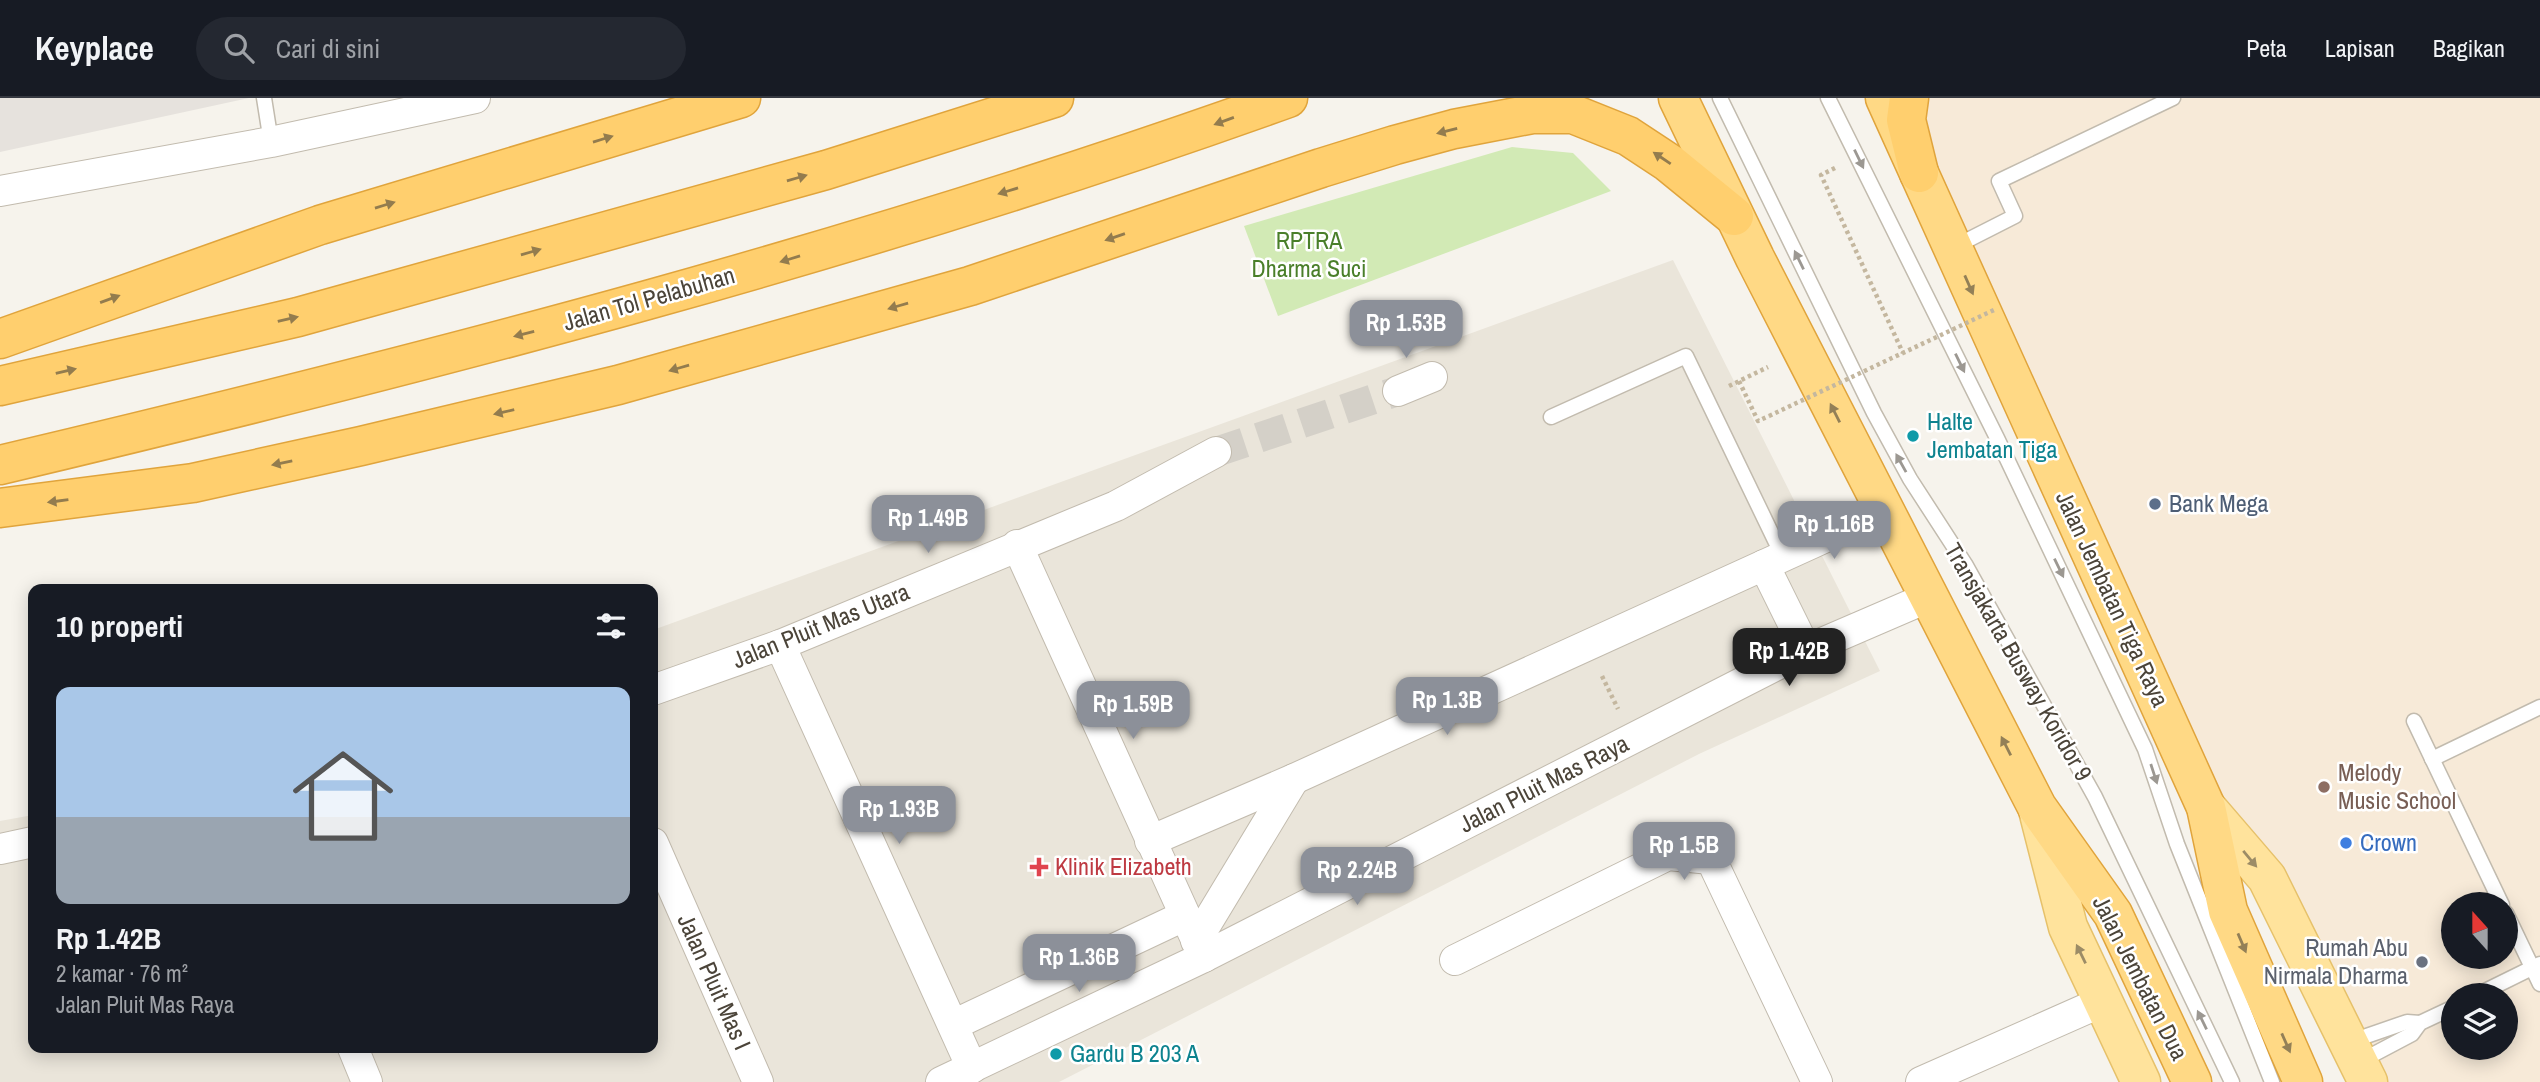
<!DOCTYPE html>
<html lang="id">
<meta charset="utf-8">
<style>
body{margin:0;font-family:"Archivo Narrow",sans-serif;background:#242831;color:#f1f3f6;height:100vh;display:flex;flex-direction:column;font-size:26px;white-space:nowrap}
*{box-sizing:border-box;margin:0}
p{font-size:23px;color:#9ea1a6}
.icon{flex:none;width:38px;height:38px;fill:none;stroke:currentColor;stroke-width:2;stroke-linecap:round;stroke-linejoin:round}
.map{position:relative;flex:1;overflow:hidden}
.drawer{position:absolute;left:28px;top:486px;width:630px;height:469px;display:flex;flex-direction:column;background:#171b24;border-radius:14px;box-shadow:0 4px 18px #0003}
.drawer>*{flex:none}
.needle{width:46px;rotate:339deg}
.controls{position:absolute;left:2441px;top:794px;display:grid;gap:14px}
.controls a{display:grid;place-items:center;width:77px;height:77px;border-radius:50%;background:#171b24;box-shadow:0 4px 18px #0003;font-size:35px}
.price{position:absolute;translate:-50% -60px;padding:0 16px;border-radius:14px;background:#8c9099;color:#fff;font-size:23px;line-height:46px;filter:drop-shadow(0 2px 4px #0008)}
.price::after{content:'';position:absolute;left:50%;top:42px;width:21px;height:16px;margin-left:-10px;background:inherit;clip-path:polygon(0 0,100% 0,50% 100%)}
.price.active{background:#222;color:#fff}
ul{padding:0;list-style:none}
li{display:grid;align-content:center;gap:14px;height:371px;padding:0 28px}
li+li{border-top:2px solid #363941}
li span{display:grid;place-items:center;height:217px;border-radius:14px;color:#555}
li>.icon{margin-inline-start:auto}
span .icon{width:126px;height:126px;fill:#fffc;stroke-width:1}
li b{font-size:30px}
h2{display:flex;justify-content:space-between;align-items:center;height:84px;padding:0 28px;font-size:30px}
header{display:flex;align-items:center;gap:42px;box-sizing:border-box;height:98px;padding:0 35px;background:#171b24;border-bottom:2px solid #363941}
header strong{font-size:33px}
nav{display:flex;gap:38px;margin-inline-start:auto;font-size:24px}
.search{width:490px;height:63px;background:#242831;display:flex;align-items:center;gap:18px;box-sizing:border-box;padding:0 24px;border-radius:38px;color:#9ea1a6;font-size:26px}
.map>svg:first-child{display:block}
</style>
<header>
<strong>Keyplace</strong>
<div class="search"><svg class="icon" aria-label="search" viewBox="0 0 24 24"><circle cx="10" cy="10" r="6"/><path d="M15 15l6 6"/></svg>Cari di sini</div>
<nav><a>Peta</a><a>Lapisan</a><a>Bagikan</a></nav>
</header>
<div class="map">
<svg width="2540" height="984" viewBox="0 0 2540 984">
<rect width="100%" height="100%" fill="#f6f3ec"/>
<path fill="#eae5da" d="M1673,162L1880,573L1699,656L1059,984H0V723L33,717V950H653V532Z"/>
<path fill="#f7ead8" fill-rule="evenodd" d="M1871,0H2540V984H2359ZM2454,807H2506V859H2454ZM2454,898H2506V950H2454Z"/>
<path fill="#e6e2dd" d="M0,0H249L0,54Z"/>
<path fill="#d2eab5" d="M1512,49L1573,55L1611,93L1278,218L1244,128Z"/>
<g fill="none" stroke-linecap="round" stroke-linejoin="round">
<path stroke="#d4d0c8" stroke-width="30" stroke-dasharray="30 15" stroke-linecap="butt" d="M1216,354L1398,293"/>
<defs>
<g id="service">
<path d="M264,0L271,44"/>
<path d="M1720,0L1874,315L1910,381L1965,466L2095,699L2232,984"/>
<path d="M1828,0L1997,340L2145,651L2177,746L2272,984"/>
<path d="M1954,149L2015,118L1999,83L2173,0"/>
<path d="M1551,319L1686,258L1783,459"/>
<path d="M2414,623L2502,807"/>
<path d="M2432,661L2540,609"/>
<path d="M2506,815L2540,886"/>
<path d="M2475,898L2540,866"/>
<path d="M2349,944L2407,924L2420,925"/>
<path d="M2359,964L2412,936L2420,925L2454,909"/>
</g>
<g id="minor">
<path d="M0,93L271,44L475,0"/>
<path d="M1398,293L1432,279"/>
<path d="M1017,447L1204,859"/>
<path d="M1764,467L1806,552"/>
<path d="M780,547L972,970"/>
<path d="M653,592L780,547L1116,408L1216,354"/>
<path d="M1150,743L1294,681L1885,412"/>
<path d="M653,745L758,984"/>
<path d="M0,751L33,744"/>
<path d="M1196,843L1294,681"/>
<path d="M1455,862L1668,757L1711,761L1817,984"/>
<path d="M953,927L1184,818"/>
<path d="M353,950L367,984"/>
<path d="M941,984L1204,859L1806,552L1929,499"/>
<path d="M1921,984L2104,903"/>
</g>
<g id="primary">
<path d="M2206,709L2267,780L2368,984"/>
<path d="M2038,712L2068,829L2141,984"/>
</g>
<g id="trunk">
<path d="M1678,0L1755,160L2037,709L2113,816L2192,984"/>
<path d="M1885,0L2206,709L2228,813L2303,984"/>
</g>
<g id="motorway">
<path d="M1909,0L1906,22L1919,75"/>
<path d="M0,241L320,127L741,0"/>
<path d="M0,288L298,219L826,72L1054,0"/>
<path d="M0,367C434,264 868,151 1288,0"/>
<path d="M0,410L193,385L361,348L618,287L970,188L1321,70L1395,47L1454,31L1532,16H1573L1628,38L1669,65L1734,118"/>
</g>
</defs>
<use href="#service" stroke="#c2bbae" stroke-width="17"/>
<use href="#minor" stroke="#c2bbae" stroke-width="32"/>
<use href="#primary" stroke="#e6c16a" stroke-width="41"/>
<use href="#trunk" stroke="#e0a43c" stroke-width="41"/>
<use href="#motorway" stroke="#e0a43c" stroke-width="41"/>
<g stroke="#c4b79f" stroke-width="4.5" stroke-dasharray="3.5 3.5" stroke-linecap="butt">
<path d="M1835,70L1821,77L1903,255"/>
<path d="M1739,283L1758,323L1769,318"/>
<path d="M1729,288L1768,269"/>
<path d="M1602,578L1618,611"/>
</g>
<use href="#service" stroke="#fff" stroke-width="14"/>
<use href="#minor" stroke="#fff" stroke-width="30"/>
<use href="#primary" stroke="#ffe39c" stroke-width="38"/>
<use href="#trunk" stroke="#ffd985" stroke-width="38"/>
<use href="#motorway" stroke="#ffcf6e" stroke-width="38"/>
<path stroke="#c4b79f" stroke-width="4.5" stroke-dasharray="3.5 3.5" stroke-linecap="butt" d="M1769,318L1994,212"/>
</g>
<defs><path id="oneway-solid" d="M-6-.8H1V-3.2L6.5 0L1 3.2V.8H-6Z" transform="scale(1.75)"/></defs>
<g fill="#937c4e">
<use href="#oneway-solid" transform="translate(1224 23) rotate(160)"/>
<use href="#oneway-solid" transform="translate(1447 33) rotate(166)"/>
<use href="#oneway-solid" transform="translate(603 41) rotate(-17)"/>
<use href="#oneway-solid" transform="translate(1662 60) rotate(-146)"/>
<use href="#oneway-solid" transform="translate(797 80) rotate(-16)"/>
<use href="#oneway-solid" transform="translate(1008 93) rotate(163)"/>
<use href="#oneway-solid" transform="translate(385 107) rotate(-17)"/>
<use href="#oneway-solid" transform="translate(1115 139) rotate(161)"/>
<use href="#oneway-solid" transform="translate(531 154) rotate(-16)"/>
<use href="#oneway-solid" transform="translate(790 161) rotate(163)"/>
<use href="#oneway-solid" transform="translate(110 201) rotate(-20)"/>
<use href="#oneway-solid" transform="translate(898 208) rotate(164)"/>
<use href="#oneway-solid" transform="translate(288 221) rotate(-13)"/>
<use href="#oneway-solid" transform="translate(524 236) rotate(166)"/>
<use href="#oneway-solid" transform="translate(679 270) rotate(164)"/>
<use href="#oneway-solid" transform="translate(66 273) rotate(-13)"/>
<use href="#oneway-solid" transform="translate(504 314) rotate(167)"/>
<use href="#oneway-solid" transform="translate(282 365) rotate(168)"/>
<use href="#oneway-solid" transform="translate(58 403) rotate(172)"/>
</g>
<g fill="#9c9892">
<use href="#oneway-solid" transform="translate(1859 61) rotate(64)"/>
<use href="#oneway-solid" transform="translate(1799 162) rotate(-116)"/>
<use href="#oneway-solid" transform="translate(1960 265) rotate(64)"/>
<use href="#oneway-solid" transform="translate(1901 365) rotate(-119)"/>
<use href="#oneway-solid" transform="translate(2059 470) rotate(64)"/>
<use href="#oneway-solid" transform="translate(2154 676) rotate(72)"/>
<use href="#oneway-solid" transform="translate(2202 922) rotate(-116)"/>
</g>
<g fill="#938057">
<use href="#oneway-solid" transform="translate(1969 187) rotate(66)"/>
<use href="#oneway-solid" transform="translate(1835 315) rotate(-117)"/>
<use href="#oneway-solid" transform="translate(2006 648) rotate(-117)"/>
<use href="#oneway-solid" transform="translate(2242 845) rotate(67)"/>
<use href="#oneway-solid" transform="translate(2286 945) rotate(66)"/>
</g>
<g fill="#9c8c66">
<use href="#oneway-solid" transform="translate(2250 761) rotate(50)"/>
<use href="#oneway-solid" transform="translate(2081 856) rotate(-116)"/>
</g>
<g fill="#0f9aa8" stroke="#fff" stroke-width="2.5">
<circle cx="1913" cy="338" r="7"/>
<circle cx="1056" cy="956" r="7"/>
</g>
<circle fill="#5c6f8a" stroke="#fff" stroke-width="2.5" cx="2155" cy="406" r="7"/>
<circle fill="#8d6e63" stroke="#fff" stroke-width="2.5" cx="2324" cy="689" r="7"/>
<circle fill="#3f7fe0" stroke="#fff" stroke-width="2.5" cx="2346" cy="745" r="7"/>
<path fill="#e0444e" stroke="#fff" stroke-width="2.5" d="M1035.5 758.5h7v7h7v7h-7v7h-7v-7h-7v-7h7z"/>
<circle fill="#6b7280" stroke="#fff" stroke-width="2.5" cx="2422" cy="864" r="7"/>
<g text-anchor="middle" stroke-width="5" stroke-linejoin="round" paint-order="stroke">
<g font-size="24" fill="#4a7f2a" stroke="#fff">
<text x="1309" y="151">RPTRA<tspan x="1309" dy="28">Dharma Suci</tspan></text>
</g>
<g font-size="24" fill="#4b4439" stroke="#fff">
<text transform="translate(649 201) rotate(-16)" y="8">Jalan Tol Pelabuhan</text>
<text transform="translate(2112 501) rotate(65)" y="8">Jalan Jembatan Tiga Raya</text>
<text transform="translate(821 528) rotate(-22)" y="8">Jalan Pluit Mas Utara</text>
<text transform="translate(2018 564) rotate(60)" y="8">Transjakarta Busway Koridor 9</text>
<text transform="translate(1544 686) rotate(-27)" y="8">Jalan Pluit Mas Raya</text>
<text transform="translate(2140 880) rotate(63)" y="8">Jalan Jembatan Dua</text>
<text transform="translate(714 884) rotate(66)" y="8">Jalan Pluit Mas I</text>
</g>
<g font-size="24" fill="#0d838f" stroke="#fff" text-anchor="start">
<text x="1927" y="332">Halte<tspan x="1927" dy="28">Jembatan Tiga</tspan></text>
<text x="1070" y="964">Gardu B 203 A</text>
</g>
<g font-size="24" fill="#4e5e75" stroke="#fff" text-anchor="start">
<text x="2169" y="414">Bank Mega</text>
</g>
<g font-size="24" fill="#785e54" stroke="#fff" text-anchor="start">
<text x="2338" y="683">Melody<tspan x="2338" dy="28">Music School</tspan></text>
</g>
<g font-size="24" fill="#366cbe" stroke="#fff" text-anchor="start">
<text x="2360" y="753">Crown</text>
</g>
<g font-size="24" fill="#be3a42" stroke="#fff" text-anchor="start">
<text x="1055" y="777">Klinik Elizabeth</text>
</g>
<g font-size="24" fill="#5b616d" stroke="#fff" text-anchor="end">
<text x="2408" y="858">Rumah Abu<tspan x="2408" dy="28">Nirmala Dharma</tspan></text>
</g>
</g>
</svg>
<div class="controls">
<a><svg class="needle" viewBox="-14 -14 28 28"><path d="M0-13l5 13h-10z" fill="#e53935"/><path d="M0 13l5-13h-10z" fill="#9ea1a6"/></svg></a>
<a><svg class="icon" aria-label="layers" viewBox="0 0 24 24"><path d="M12 4l9 5-9 5-9-5zM3 14l9 5 9-5"/></svg></a>
</div>
<b class="price" style="left:1406px;top:262px">Rp 1.53B</b>
<b class="price" style="left:928px;top:457px">Rp 1.49B</b>
<b class="price" style="left:1834px;top:463px">Rp 1.16B</b>
<b class="price active" style="left:1789px;top:590px">Rp 1.42B</b>
<b class="price" style="left:1447px;top:639px">Rp 1.3B</b>
<b class="price" style="left:1133px;top:643px">Rp 1.59B</b>
<b class="price" style="left:899px;top:748px">Rp 1.93B</b>
<b class="price" style="left:1684px;top:784px">Rp 1.5B</b>
<b class="price" style="left:1357px;top:809px">Rp 2.24B</b>
<b class="price" style="left:1079px;top:896px">Rp 1.36B</b>
<section class="drawer">
<h2>10 properti<svg class="icon" aria-label="filters" viewBox="0 0 24 24"><path d="M4 7h16M4 17h16"/><circle cx="9" cy="7" r="2"/><circle cx="15" cy="17" r="2"/></svg></h2>
<ul>
<li><span style="background:linear-gradient(#a9c7e8 60%,#9aa5b1 0)"><svg class="icon" aria-label="home" viewBox="0 0 24 24"><path d="M3 11l9-7 9 7M6 9v11h12V9"/></svg></span><div><b>Rp 1.42B</b><p>2 kamar · 76 m²</p><p>Jalan Pluit Mas Raya</p></div></li>
</ul>
</section>
</div>
